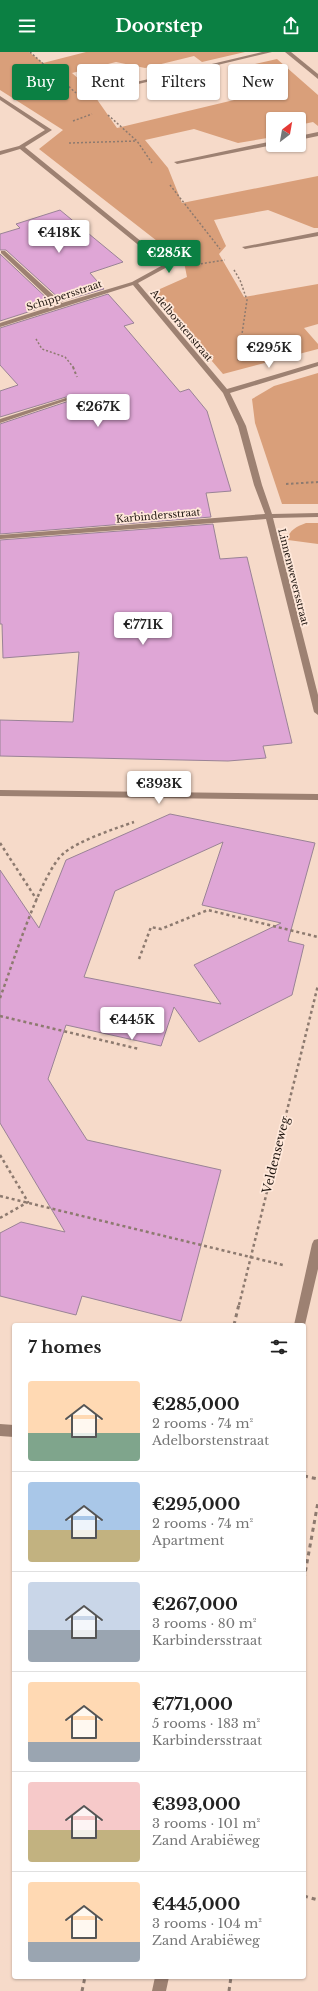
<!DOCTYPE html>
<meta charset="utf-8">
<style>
body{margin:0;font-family:"Libre Baskerville",serif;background:#f2f2f2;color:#222;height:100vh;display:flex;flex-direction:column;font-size:15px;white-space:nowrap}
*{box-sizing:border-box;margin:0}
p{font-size:13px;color:#767676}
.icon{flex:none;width:22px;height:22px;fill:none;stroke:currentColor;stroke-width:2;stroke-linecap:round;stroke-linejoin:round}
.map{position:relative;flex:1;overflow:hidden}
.panel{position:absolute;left:12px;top:1271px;width:294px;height:656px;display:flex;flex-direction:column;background:#fff;border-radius:4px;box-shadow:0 1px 3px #0004}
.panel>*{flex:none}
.hud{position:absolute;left:12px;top:12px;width:294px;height:36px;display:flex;gap:8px}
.needle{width:26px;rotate:31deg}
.fabs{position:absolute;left:266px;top:60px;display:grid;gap:8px}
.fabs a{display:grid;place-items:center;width:40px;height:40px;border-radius:4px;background:#fff;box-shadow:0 1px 3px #0004;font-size:20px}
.price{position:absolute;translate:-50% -34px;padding:0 9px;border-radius:4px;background:#fff;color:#222;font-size:13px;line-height:26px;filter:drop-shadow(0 1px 2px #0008)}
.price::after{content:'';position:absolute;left:50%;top:24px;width:12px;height:9px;margin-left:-6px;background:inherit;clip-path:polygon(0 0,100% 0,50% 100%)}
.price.current{background:#0b8043;color:#fff}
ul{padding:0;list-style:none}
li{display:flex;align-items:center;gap:12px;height:100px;padding:0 16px}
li+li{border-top:1px solid #e0e0e0}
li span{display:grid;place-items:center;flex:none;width:112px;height:80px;border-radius:4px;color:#555}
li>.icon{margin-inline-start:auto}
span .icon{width:48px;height:48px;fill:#fffc;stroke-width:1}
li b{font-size:17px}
h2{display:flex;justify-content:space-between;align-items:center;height:48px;padding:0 16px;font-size:17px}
.tag{padding:0 14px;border-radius:4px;background:#fff;box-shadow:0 1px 3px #0004;font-size:14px;line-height:36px}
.tag.current{background:#0b8043;color:#fff}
header{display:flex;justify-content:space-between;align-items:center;height:52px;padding:0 16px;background:#0b8043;color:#fff;font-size:18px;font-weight:700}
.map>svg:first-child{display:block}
</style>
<header><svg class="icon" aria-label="menu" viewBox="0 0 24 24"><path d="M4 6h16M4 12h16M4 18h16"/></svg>Doorstep<svg class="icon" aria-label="share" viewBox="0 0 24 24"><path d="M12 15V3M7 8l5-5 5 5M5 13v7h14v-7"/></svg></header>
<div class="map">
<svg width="318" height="1939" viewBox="0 0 318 1939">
<rect width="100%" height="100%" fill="#f6dac9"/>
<g fill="#d99f7a">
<path d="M0,0H29L43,11L86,0H245L202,10L194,4L145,16L116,10L72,21L89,36L117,76L284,36L255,12L277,7L318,43V74L313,70L299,73V67H273V85L238,91L194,77L145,88L168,116L182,151L318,124V176H314L268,158L214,168L226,194L219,202L244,245L318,232V272L304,276L318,292V297L223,322L157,245L160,237L187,225L184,210L39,97L63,78L0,38Z"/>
<path d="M318,321V452H282L255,371L252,347L274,334Z"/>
<path d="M306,471H318V492L288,488C288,478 298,474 306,471Z"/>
</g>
<g fill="#dfa6d6" stroke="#9a8396" fill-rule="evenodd">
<path d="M60,158L123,210L90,221L104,237L62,249L6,198H0V182L20,176L16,172Z"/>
<path d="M0,202L53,252L0,269Z"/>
<path d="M108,242L134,271L124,274L180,340L189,337L207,359L231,439L206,441L211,465L0,482V372L72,348L71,346L66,345L0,365V339L18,333L0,313V276Z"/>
<path d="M213,472L220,507L247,505L292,691L263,694L266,706L228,709L0,704V668L73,670L79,600L3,606L2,572H0V488Z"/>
<path d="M170,762L315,791L288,889L304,893L292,943L199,990L174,955L161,994L66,973L48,1027L87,1088L221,1118L181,1269L82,1244L76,1263L0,1244V1181L21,1170L65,1180L0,1071V818L39,876L66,808ZM223,790L202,853L281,871L194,913L221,952L84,925L115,839Z"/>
</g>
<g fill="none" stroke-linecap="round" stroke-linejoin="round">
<g stroke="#8d7a6f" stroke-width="1.5" stroke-dasharray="2 2" stroke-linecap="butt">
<path d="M30,0L76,41"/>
<path d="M108,63L137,89L152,111"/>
<path d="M73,69L92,62"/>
<path d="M69,91L136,89"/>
<path d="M170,133L220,197"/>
<path d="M193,213L225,208"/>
<path d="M234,218L240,228L247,248L238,309"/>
<path d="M36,287L42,297L65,305L74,316"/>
</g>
<g stroke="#8d7a6f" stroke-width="2" stroke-dasharray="2.5 2.5" stroke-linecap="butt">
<path d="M73,315L77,325"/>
<path d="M92,350L102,351"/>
<path d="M286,432L318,430"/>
</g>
<g stroke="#8d7a6f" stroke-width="2.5" stroke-dasharray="3 3" stroke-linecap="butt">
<path d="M0,791L37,848"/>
<path d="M139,907L151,875L161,877L208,858L318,885"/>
<path d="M0,946C12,914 41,820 64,801C80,788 114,777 134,770"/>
<path d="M0,964L139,997"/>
<path d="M0,1103L28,1150L0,1166"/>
<path d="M0,1144L283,1213"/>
<path d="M239,1253L318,933"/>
</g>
<g stroke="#8d7a6f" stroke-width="3" stroke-dasharray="4 4" stroke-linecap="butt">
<path d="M234,1273L239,1252"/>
<path d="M304,1424L318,1427"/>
<path d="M304,1527L318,1450"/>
<path d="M304,1844L318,1848"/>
<path d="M82,1939L85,1925"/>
<path d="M229,1939L231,1925"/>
</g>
<g fill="#9d8172" fill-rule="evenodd">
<path d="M262,0H272L101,41L98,39Z"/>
<path d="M285,0H291L318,22V27Z"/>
<path d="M0,44L52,78L25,95L169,212V214L138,231L227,337L318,310V314L230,341L246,374L262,433L272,462L318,461V465L273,466L318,643V663L314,660L266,467L0,487V483L265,462L254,433L238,374L223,341L133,233L0,275V271L56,253L1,201V199H5L62,251L132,230L163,213L20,97L0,103V99L19,94L45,78L0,48Z"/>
<path d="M318,80V84L299,88V84Z"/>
<path d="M273,89V93L177,112L174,110Z"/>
<path d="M318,180V184L245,197L242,195Z"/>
<path d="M66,346L71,347L0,371V367Z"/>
<path d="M0,738L318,742V748L0,744Z"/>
<path d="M318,1187V1217L304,1277V1273H294L312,1192L314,1188Z"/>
<path d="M0,1372L14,1373V1385L0,1384Z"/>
<path d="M155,1925H169L166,1939H152Z"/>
</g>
</g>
<g text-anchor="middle" stroke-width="3.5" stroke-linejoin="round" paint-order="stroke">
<g font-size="10" fill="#231913" stroke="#ffe8da">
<text transform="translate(64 243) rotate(-18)" y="4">Schippersstraat</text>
<text transform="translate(182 273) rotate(50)" y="4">Adelborstenstraat</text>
<text transform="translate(158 463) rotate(-5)" y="4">Karbindersstraat</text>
<text transform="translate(294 525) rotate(76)" y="4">Linnenweversstraat</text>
</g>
<g font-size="12" fill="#231913" stroke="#ffe8da">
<text transform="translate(276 1103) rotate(-76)" y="4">Veldenseweg</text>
</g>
</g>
</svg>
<div class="fabs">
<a><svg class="needle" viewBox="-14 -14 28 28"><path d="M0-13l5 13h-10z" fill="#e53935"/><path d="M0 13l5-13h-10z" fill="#767676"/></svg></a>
</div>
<b class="price" style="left:59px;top:202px">€418K</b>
<b class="price current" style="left:169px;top:222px">€285K</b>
<b class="price" style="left:269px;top:317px">€295K</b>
<b class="price" style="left:98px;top:376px">€267K</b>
<b class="price" style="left:143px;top:594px">€771K</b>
<b class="price" style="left:159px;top:753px">€393K</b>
<b class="price" style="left:132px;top:989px">€445K</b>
<div class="hud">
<a class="tag current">Buy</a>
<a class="tag">Rent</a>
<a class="tag">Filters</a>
<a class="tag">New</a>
</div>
<section class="panel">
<h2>7 homes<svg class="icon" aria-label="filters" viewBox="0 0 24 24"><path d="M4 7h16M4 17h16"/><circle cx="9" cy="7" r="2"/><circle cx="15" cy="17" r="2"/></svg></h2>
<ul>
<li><span style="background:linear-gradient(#ffd9b3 65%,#7fa58c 0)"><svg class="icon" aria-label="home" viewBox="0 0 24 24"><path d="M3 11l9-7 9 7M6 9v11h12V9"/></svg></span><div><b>€285,000</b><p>2 rooms · 74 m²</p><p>Adelborstenstraat</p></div></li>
<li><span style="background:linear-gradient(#a9c7e8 60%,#c2b280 0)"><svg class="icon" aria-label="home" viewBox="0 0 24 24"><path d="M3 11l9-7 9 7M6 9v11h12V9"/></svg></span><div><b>€295,000</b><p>2 rooms · 74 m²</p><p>Apartment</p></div></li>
<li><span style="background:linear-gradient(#c9d6e8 60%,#9aa5b1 0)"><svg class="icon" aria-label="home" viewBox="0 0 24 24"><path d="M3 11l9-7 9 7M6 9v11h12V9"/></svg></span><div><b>€267,000</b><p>3 rooms · 80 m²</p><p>Karbindersstraat</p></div></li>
<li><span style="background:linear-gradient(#ffd9b3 75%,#9aa5b1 0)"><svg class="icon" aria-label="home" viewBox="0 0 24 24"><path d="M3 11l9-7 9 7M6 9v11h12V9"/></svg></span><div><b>€771,000</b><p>5 rooms · 183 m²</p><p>Karbindersstraat</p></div></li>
<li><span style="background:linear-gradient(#f6c9c9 60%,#c2b280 0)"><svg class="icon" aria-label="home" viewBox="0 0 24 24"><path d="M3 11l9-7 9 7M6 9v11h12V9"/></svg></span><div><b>€393,000</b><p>3 rooms · 101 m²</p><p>Zand Arabiëweg</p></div></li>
<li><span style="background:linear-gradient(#ffd9b3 75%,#9aa5b1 0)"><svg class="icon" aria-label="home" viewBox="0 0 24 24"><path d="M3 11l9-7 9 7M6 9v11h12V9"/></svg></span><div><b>€445,000</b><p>3 rooms · 104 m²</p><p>Zand Arabiëweg</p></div></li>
</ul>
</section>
</div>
